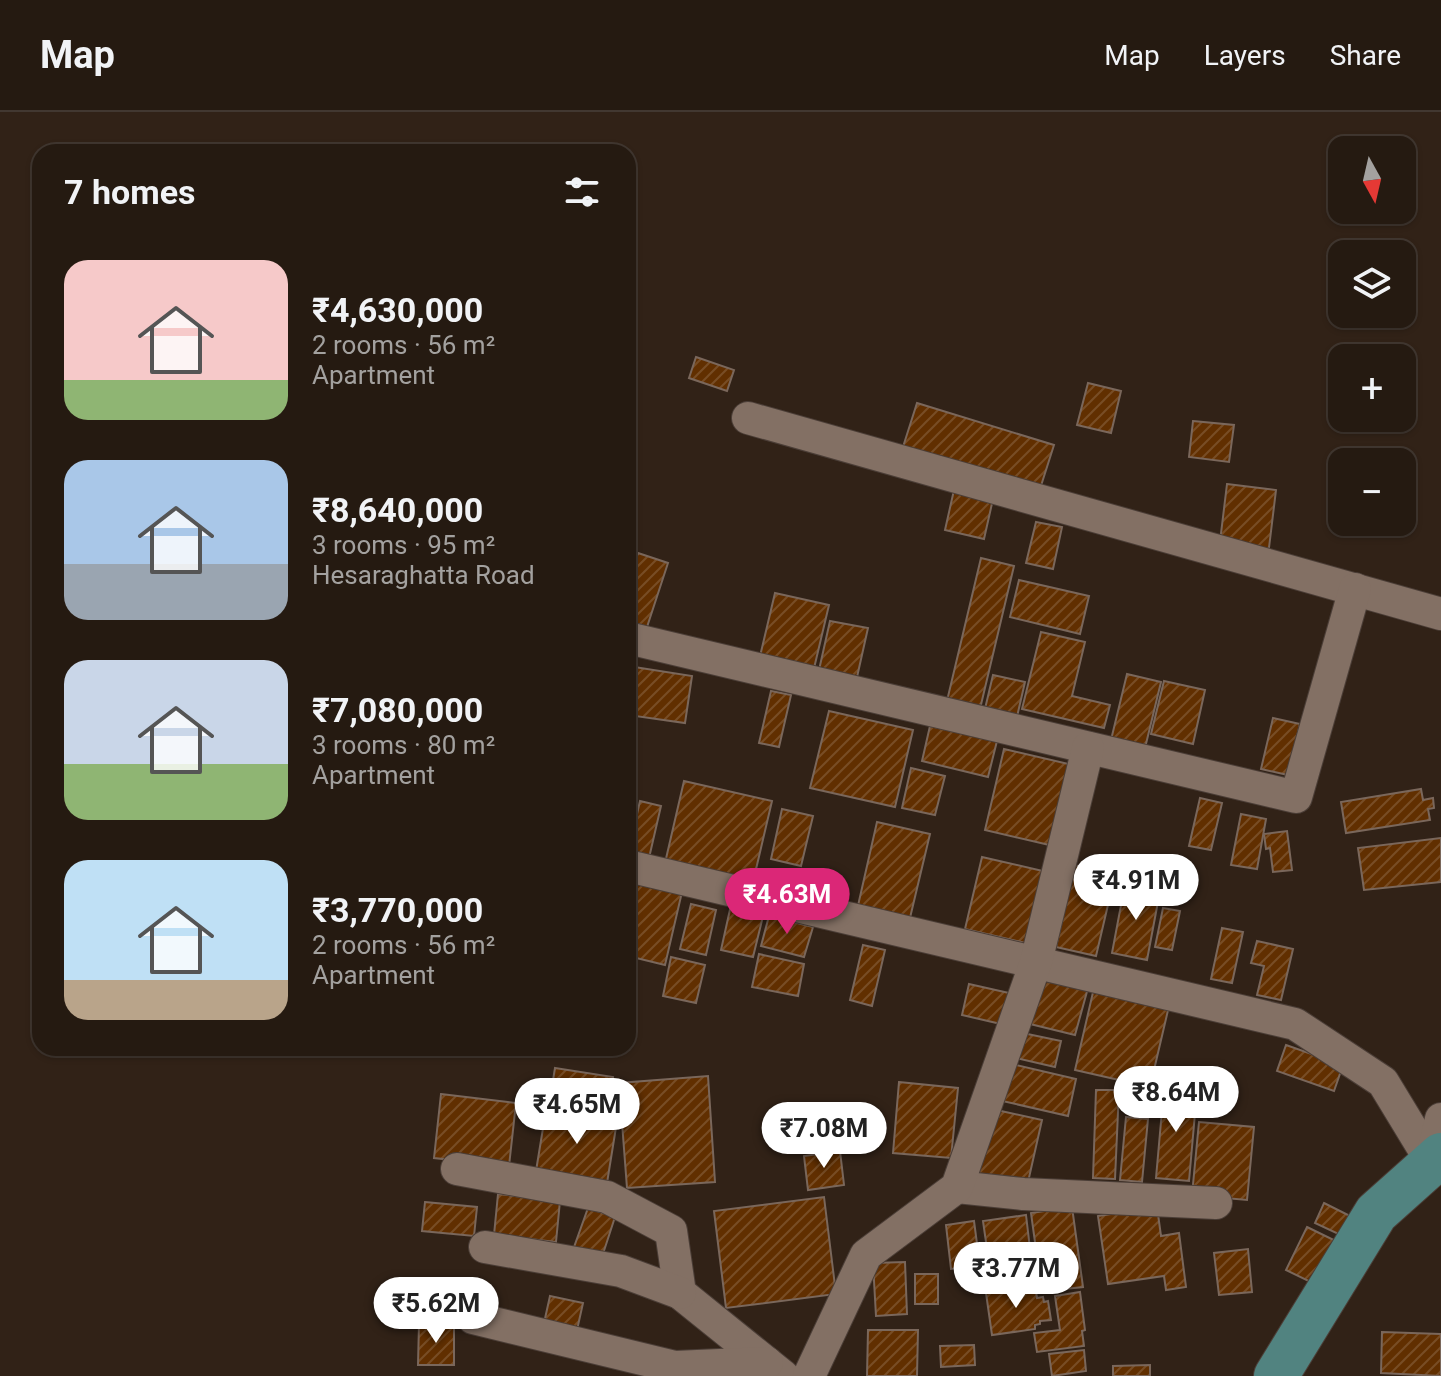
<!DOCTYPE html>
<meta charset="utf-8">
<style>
body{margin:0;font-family:Roboto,sans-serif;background:#31271f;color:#f1f3f6;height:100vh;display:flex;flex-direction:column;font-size:30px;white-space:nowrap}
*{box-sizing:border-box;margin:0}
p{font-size:26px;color:#a3a19f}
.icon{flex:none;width:44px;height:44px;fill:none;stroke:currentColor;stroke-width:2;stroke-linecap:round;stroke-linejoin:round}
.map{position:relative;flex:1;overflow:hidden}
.side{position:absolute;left:32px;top:32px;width:604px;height:912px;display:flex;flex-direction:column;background:#251a11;border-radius:24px;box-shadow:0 2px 6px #0004,0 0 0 2px #423831}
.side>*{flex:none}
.needle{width:52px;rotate:172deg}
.buttons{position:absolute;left:1328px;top:24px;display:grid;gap:16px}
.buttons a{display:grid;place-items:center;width:88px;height:88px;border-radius:16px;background:#251a11;box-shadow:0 2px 6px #0004,0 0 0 2px #423831;font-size:40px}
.price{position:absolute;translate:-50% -68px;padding:0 18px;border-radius:28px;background:#fff;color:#222;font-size:26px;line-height:52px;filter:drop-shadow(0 2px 4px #0008)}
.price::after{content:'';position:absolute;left:50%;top:48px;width:24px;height:18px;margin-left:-12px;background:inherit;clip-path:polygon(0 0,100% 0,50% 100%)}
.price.selected{background:#db2777;color:#fff}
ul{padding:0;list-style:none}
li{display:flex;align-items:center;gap:24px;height:200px;padding:0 32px}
li span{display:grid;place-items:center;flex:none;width:224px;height:160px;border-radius:24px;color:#555}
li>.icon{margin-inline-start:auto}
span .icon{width:96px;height:96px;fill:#fffc;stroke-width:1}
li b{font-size:34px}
h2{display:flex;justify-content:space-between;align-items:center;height:96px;padding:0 32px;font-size:34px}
header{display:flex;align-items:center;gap:48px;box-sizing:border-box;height:112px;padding:0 40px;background:#251a11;border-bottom:2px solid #423831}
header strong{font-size:38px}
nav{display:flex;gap:44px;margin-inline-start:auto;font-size:28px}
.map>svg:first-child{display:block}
</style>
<header>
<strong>Map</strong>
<nav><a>Map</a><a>Layers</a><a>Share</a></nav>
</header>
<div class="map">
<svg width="1441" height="1264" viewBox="0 0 1441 1264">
<defs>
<pattern id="building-hatch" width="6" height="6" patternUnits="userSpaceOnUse" patternTransform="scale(2)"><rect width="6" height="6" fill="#612f00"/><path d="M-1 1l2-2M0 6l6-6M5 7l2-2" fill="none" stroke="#784d25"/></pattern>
</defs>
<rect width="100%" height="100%" fill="#312217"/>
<g fill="url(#building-hatch)" stroke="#7a675b" stroke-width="2">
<path d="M696,245L734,258L727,279L689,266Z"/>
<path d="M1088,271L1121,279L1111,321L1077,313Z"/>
<path d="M917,291L1054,333L1039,380L902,338Z"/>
<path d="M1193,309L1234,313L1229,350L1189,345Z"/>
<path d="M1227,372L1276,378L1268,444L1219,438Z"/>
<path d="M954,378L993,387L984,427L945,418Z"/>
<path d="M1036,410L1062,415L1053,457L1026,451Z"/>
<path d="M638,441L668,451L647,515L628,509V471Z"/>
<path d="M981,446L1014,454L979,601L946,593Z"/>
<path d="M1019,468L1089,484L1080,522L1010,505Z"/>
<path d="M775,481L829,493L811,569L757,557Z"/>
<path d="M830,509L868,516L855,574L817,567Z"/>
<path d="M1041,520L1085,530L1072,584L1110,593L1104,616L1022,597Z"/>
<path d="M628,554L692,564L685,611L628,603Z"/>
<path d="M1127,562L1161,570L1145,636L1111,628Z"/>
<path d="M993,563L1025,570L1016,609L984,601Z"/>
<path d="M1164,569L1205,578L1193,632L1151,622Z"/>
<path d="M771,579L791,583L779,635L759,631Z"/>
<path d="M829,599L913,618L895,695L810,676Z"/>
<path d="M1273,606L1300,612L1288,663L1261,657Z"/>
<path d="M930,614L997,629L988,665L922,649Z"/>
<path d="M1004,637L1077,654L1058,735L985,718Z"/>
<path d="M911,656L945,664L935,703L902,696Z"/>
<path d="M684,669L772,689L753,770L665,751Z"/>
<path d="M1421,677L1423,688L1433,686L1434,696L1428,697L1430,708L1346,721L1341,690Z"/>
<path d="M1200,686L1222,691L1211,738L1189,734Z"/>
<path d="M640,689L661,694L649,746L628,741Z"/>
<path d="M782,697L813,704L801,754L771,747Z"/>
<path d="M1241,702L1266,707L1257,757L1231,753Z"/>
<path d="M877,710L930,722L909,810L857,798Z"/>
<path d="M1287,719L1292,758L1273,760L1270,736L1266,737L1264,722Z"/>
<path d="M1441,726V770L1364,778L1358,736Z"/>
<path d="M982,745L1047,760L1030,832L965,817Z"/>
<path d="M1074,753L1115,763L1096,844L1056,835Z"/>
<path d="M628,768L682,780L665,853L628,844Z"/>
<path d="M1125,772L1160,779L1147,848L1112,841Z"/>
<path d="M691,792L716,798L706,843L680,837Z"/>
<path d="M731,793L764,800L753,845L721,838Z"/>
<path d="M1163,796L1180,799L1172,838L1155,835Z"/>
<path d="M769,804L813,815L804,845L761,834Z"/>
<path d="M1222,816L1243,820L1232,871L1211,867Z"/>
<path d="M1257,829L1293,837L1281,888L1257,883L1264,854L1251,851Z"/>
<path d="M863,833L885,838L872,894L850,888Z"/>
<path d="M759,842L804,852L798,884L752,875Z"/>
<path d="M671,845L705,853L696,891L663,884Z"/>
<path d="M1043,865L1088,876L1075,923L1030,912Z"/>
<path d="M969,872L1009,881L1001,912L962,903Z"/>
<path d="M1094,876L1169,894L1150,975L1075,958Z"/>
<path d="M1018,920L1061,929L1055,955L1012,945Z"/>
<path d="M1286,933L1343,953L1334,979L1277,959Z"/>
<path d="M1007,951L1076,967L1068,1004L998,988Z"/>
<path d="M555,956L613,965L608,1002L549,993Z"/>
<path d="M708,964L715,1070L627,1076L619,971Z"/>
<path d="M899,970L958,976L951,1046L893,1041Z"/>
<path d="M1164,976L1197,979L1189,1069L1156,1066Z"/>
<path d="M1096,978H1119L1115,1067L1093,1066Z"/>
<path d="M441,982L516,991L509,1054L434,1046Z"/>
<path d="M992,997L1042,1008L1026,1079L976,1068Z"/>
<path d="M546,998L617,1009L607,1071L536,1059Z"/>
<path d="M1126,1005L1148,1007L1142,1070L1120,1068Z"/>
<path d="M1199,1010L1254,1015L1247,1088L1192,1083Z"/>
<path d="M840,1039L844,1073L808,1078L804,1044Z"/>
<path d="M498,1082L560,1089L556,1130L494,1123Z"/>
<path d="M824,1085L836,1182L726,1196L714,1099Z"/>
<path d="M425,1090L477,1095L474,1124L422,1119Z"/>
<path d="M1324,1091L1356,1107L1347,1126L1315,1111Z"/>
<path d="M1072,1095L1083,1175L1065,1177L1059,1133L1052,1134L1057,1179L1042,1181L1031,1101Z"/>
<path d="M1157,1095L1161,1124L1179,1121L1186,1175L1166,1178L1164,1164L1108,1172L1098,1104Z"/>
<path d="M588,1096L615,1105L601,1148L573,1138Z"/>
<path d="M1026,1103L1033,1162L995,1166L994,1157L982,1158L980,1138L987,1137L983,1109Z"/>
<path d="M974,1109L979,1147L966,1149L967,1155L951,1157L946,1113Z"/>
<path d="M1307,1115L1346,1134L1325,1177L1286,1158Z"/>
<path d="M1248,1137L1252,1180L1219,1183L1214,1141Z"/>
<path d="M905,1150L907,1202L876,1204L873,1151Z"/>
<rect x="915" y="1162" width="23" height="30"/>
<path d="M1035,1173L1037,1186L1043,1185L1044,1190L1048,1189L1051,1208L1040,1209V1212L1035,1213V1217L992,1223L986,1181Z"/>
<path d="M1080,1180L1085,1218L1082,1219L1084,1234L1037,1240L1034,1221L1060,1218L1055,1184Z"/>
<path d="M550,1184L583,1191L577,1218L544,1211Z"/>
<path d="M419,1212H454V1253H418Z"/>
<path d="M868,1218H918L917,1264H867Z"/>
<path d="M1382,1220L1441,1222V1264L1381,1261Z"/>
<path d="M974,1233L975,1253L941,1255L940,1234Z"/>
<path d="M1084,1238L1086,1259L1052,1264L1049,1242Z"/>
<path d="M1150,1253V1264H1113V1254Z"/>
</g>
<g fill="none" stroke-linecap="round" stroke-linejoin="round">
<defs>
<g id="minor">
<path d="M748,306L1441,502"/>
<path d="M628,526L1296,685L1355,477"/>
<path d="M628,754L1295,912L1383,970L1431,1049"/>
<path d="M1431,1049L1441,1007"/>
<path d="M457,1057L607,1085L671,1119L680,1181L783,1264"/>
<path d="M957,1075L1023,1082L1216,1091"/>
<path d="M485,1135L621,1159L680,1181"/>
<path d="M473,1206L675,1255L767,1251"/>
<path d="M809,1264L866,1143L957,1075L1036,850L1088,636"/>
</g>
<path id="primary" d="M1276,1264L1376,1101L1441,1043"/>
</defs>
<use href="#minor" stroke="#4b3e37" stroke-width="34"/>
<use href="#primary" stroke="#4b3e37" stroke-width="46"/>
<use href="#minor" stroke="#837064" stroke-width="32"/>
<use href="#primary" stroke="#518380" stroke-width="44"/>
</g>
</svg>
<div class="buttons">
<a><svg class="needle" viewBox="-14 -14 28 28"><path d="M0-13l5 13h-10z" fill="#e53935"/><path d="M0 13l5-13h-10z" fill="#a3a19f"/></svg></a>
<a><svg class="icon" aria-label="layers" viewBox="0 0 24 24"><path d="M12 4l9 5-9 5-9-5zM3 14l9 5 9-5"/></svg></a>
<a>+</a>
<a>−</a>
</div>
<b class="price" style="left:1136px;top:810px">₹4.91M</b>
<b class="price selected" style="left:787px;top:824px">₹4.63M</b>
<b class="price" style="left:1176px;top:1022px">₹8.64M</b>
<b class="price" style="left:577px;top:1034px">₹4.65M</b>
<b class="price" style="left:824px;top:1058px">₹7.08M</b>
<b class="price" style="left:1016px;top:1198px">₹3.77M</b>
<b class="price" style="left:436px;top:1233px">₹5.62M</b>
<section class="side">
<h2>7 homes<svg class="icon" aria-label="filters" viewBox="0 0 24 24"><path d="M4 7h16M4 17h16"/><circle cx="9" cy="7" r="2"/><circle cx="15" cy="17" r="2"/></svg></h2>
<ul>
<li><span style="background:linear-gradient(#f6c9c9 75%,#8fb573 0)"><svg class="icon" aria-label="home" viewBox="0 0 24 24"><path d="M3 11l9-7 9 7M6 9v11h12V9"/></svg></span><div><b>₹4,630,000</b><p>2 rooms · 56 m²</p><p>Apartment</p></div></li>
<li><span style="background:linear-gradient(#a9c7e8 65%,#9aa5b1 0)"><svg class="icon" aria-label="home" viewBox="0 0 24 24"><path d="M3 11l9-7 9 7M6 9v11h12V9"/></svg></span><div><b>₹8,640,000</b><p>3 rooms · 95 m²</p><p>Hesaraghatta Road</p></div></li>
<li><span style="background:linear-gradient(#c9d6e8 65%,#8fb573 0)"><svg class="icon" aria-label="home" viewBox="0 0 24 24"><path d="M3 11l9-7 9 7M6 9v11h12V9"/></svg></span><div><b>₹7,080,000</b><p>3 rooms · 80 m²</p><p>Apartment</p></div></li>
<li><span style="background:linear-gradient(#bfe0f5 75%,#b9a48a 0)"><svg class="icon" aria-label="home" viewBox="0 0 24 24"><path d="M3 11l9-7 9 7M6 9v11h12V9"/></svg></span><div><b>₹3,770,000</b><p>2 rooms · 56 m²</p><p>Apartment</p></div></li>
</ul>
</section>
</div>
